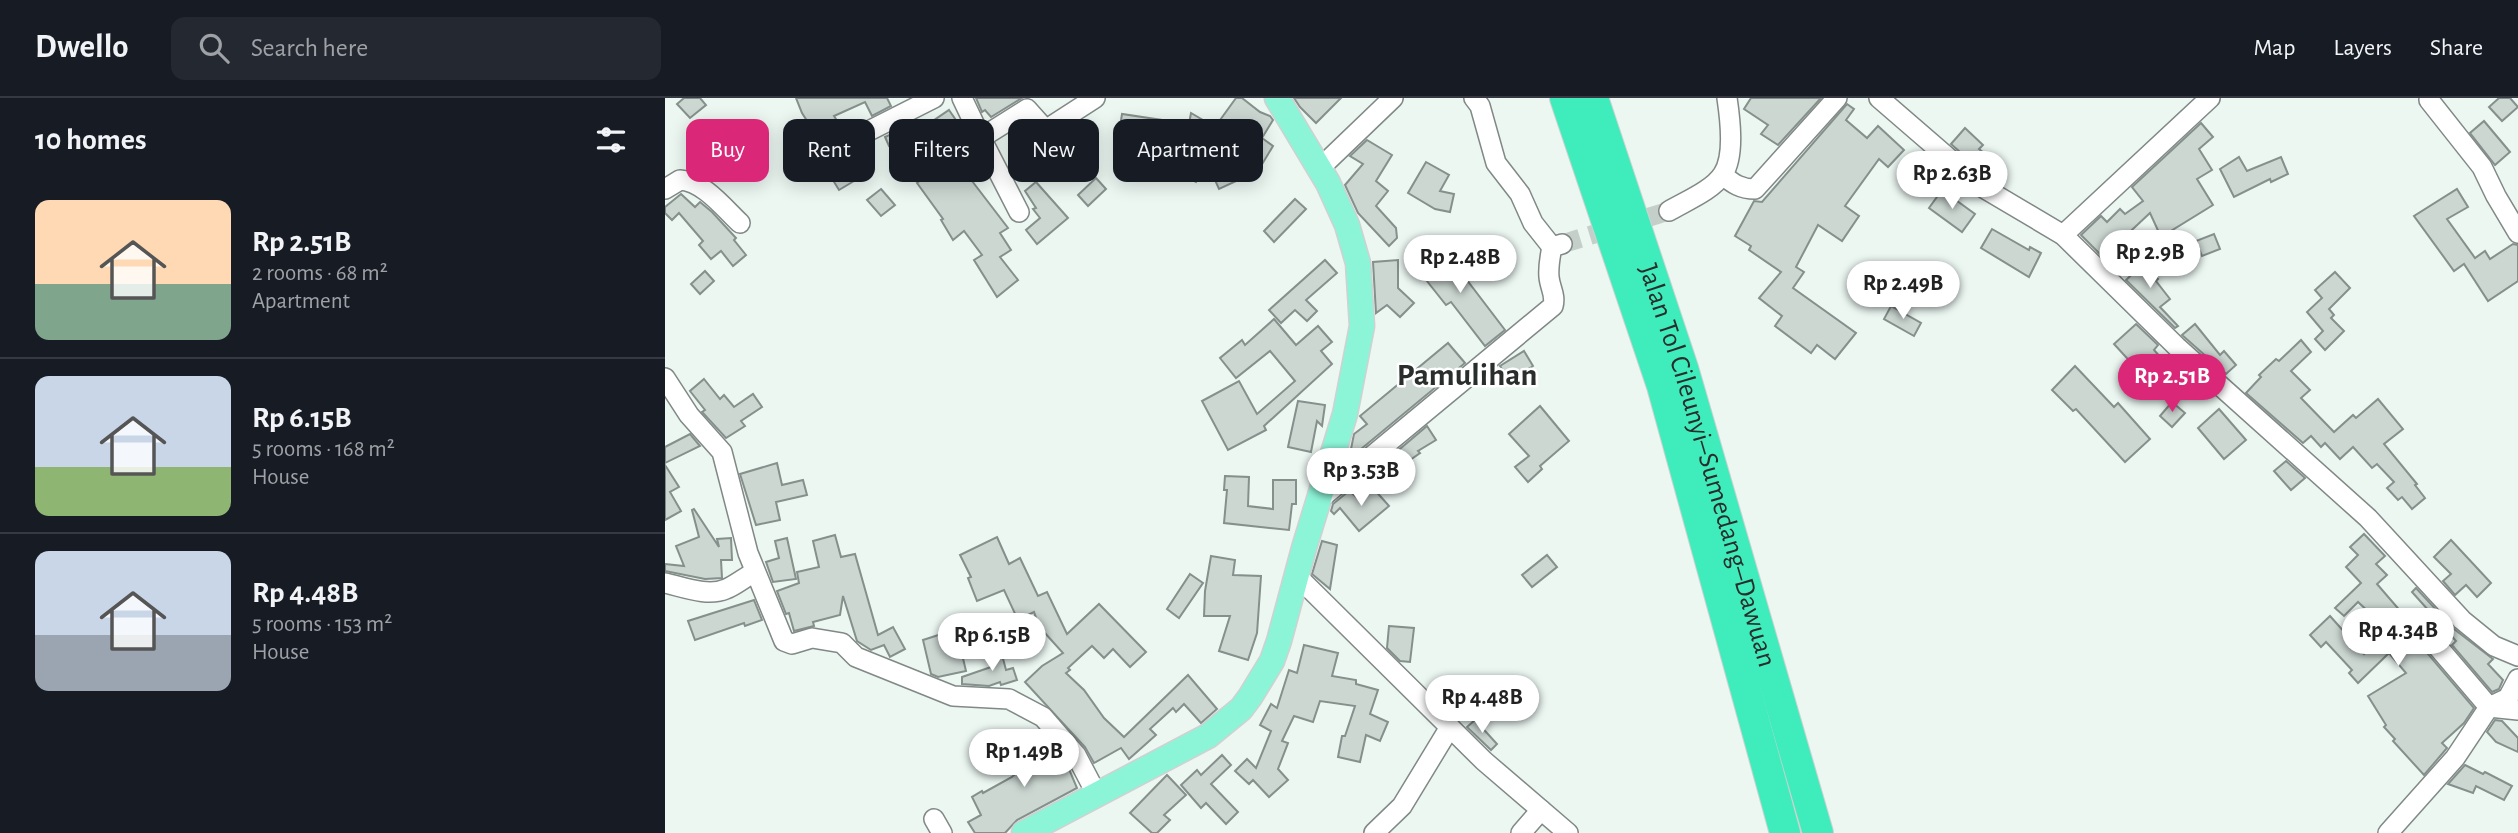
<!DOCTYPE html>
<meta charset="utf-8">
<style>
body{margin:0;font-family:"Alegreya Sans",sans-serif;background:#242831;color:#f1f3f6;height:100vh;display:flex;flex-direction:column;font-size:26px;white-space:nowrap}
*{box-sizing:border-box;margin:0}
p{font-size:23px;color:#9ea1a6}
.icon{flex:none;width:38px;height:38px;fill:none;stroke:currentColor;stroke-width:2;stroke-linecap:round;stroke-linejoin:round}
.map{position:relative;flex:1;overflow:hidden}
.drawer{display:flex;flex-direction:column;background:#171b24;width:665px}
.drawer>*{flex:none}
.guide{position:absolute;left:21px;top:21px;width:665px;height:63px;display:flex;gap:14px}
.price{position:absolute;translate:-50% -60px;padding:0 16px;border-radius:24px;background:#fff;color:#222;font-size:23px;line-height:46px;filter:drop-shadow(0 2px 4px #0008)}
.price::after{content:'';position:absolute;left:50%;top:42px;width:21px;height:16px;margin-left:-10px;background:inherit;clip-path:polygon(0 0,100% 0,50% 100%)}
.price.current{background:#db2777;color:#fff}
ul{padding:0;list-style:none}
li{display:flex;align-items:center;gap:21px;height:175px;padding:0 35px}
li+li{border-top:2px solid #363941}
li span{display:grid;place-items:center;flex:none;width:196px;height:140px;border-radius:14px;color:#555}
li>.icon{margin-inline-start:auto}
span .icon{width:84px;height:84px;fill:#fffc;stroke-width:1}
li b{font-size:30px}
h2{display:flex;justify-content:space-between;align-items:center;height:84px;padding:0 35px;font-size:30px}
.tag{padding:0 24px;border-radius:14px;background:#171b24;box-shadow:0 4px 18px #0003;font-size:24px;line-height:63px}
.tag.current{background:#db2777;color:#fff}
header{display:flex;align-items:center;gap:42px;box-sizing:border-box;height:98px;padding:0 35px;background:#171b24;border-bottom:2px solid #363941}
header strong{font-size:33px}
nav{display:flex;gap:38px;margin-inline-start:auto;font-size:24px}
.search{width:490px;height:63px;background:#242831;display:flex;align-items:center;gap:18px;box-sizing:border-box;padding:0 24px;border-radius:14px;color:#9ea1a6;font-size:26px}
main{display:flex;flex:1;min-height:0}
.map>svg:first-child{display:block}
</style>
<header>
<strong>Dwello</strong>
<div class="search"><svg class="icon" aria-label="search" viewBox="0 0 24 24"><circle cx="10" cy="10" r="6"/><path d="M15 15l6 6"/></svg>Search here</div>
<nav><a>Map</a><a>Layers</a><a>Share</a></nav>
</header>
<main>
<section class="drawer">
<h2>10 homes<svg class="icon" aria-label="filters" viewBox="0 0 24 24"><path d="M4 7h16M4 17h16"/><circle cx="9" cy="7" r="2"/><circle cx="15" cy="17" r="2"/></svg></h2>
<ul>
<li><span style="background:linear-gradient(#ffd9b3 60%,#7fa58c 0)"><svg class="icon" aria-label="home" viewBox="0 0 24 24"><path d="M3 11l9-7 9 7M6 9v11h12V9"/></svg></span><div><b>Rp 2.51B</b><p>2 rooms · 68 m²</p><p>Apartment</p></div></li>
<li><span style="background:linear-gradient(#c9d6e8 65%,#8fb573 0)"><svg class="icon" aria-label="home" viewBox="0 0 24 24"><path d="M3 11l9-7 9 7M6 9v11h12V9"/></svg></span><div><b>Rp 6.15B</b><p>5 rooms · 168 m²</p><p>House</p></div></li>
<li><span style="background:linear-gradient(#c9d6e8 60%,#9aa5b1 0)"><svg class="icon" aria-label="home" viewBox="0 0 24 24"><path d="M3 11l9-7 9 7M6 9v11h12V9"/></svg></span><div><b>Rp 4.48B</b><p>5 rooms · 153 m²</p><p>House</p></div></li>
</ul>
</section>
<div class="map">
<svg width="1853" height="735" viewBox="0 0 1853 735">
<rect width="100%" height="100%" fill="#ecf7f2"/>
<g fill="#ccd7d2" stroke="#858f8b" stroke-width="2">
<path d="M19,0H35L41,7L25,20L12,6Z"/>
<path d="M131,0H222L226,8L207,18L200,4L169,18L178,32L162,40L157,46L137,15Z"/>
<path d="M311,0H357L326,19L320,12L317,14Z"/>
<path d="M571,0H577L595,14L605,18L608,22L597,40L608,48L593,73L554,91L542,64L531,84L488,62L451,55L457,16L524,26L526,15L550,29Z"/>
<path d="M629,0H676L651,25L635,9Z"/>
<path d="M1086,0H1156L1113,47L1096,36L1103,27L1079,11Z"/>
<path d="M1834,0H1845L1853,9L1837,23L1824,9Z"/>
<path d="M1182,6L1189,11L1181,22L1202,40L1213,28L1239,52L1223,69L1214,61L1180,108L1194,118L1177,143L1153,127L1131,169L1139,174L1128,190L1191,235L1170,261L1152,247L1146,255L1110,228L1117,218L1094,200L1116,174L1084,152L1086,148L1070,138L1089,103L1097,104Z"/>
<path d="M284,12L295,28L263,47L253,33Z"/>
<path d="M1819,23L1845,54L1830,67L1805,35Z"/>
<path d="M1536,25L1548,39L1534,51L1547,72L1532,81L1548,107L1496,139L1485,115L1438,159L1416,137L1436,118L1442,124L1455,111L1460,116L1478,103L1467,89Z"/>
<path d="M246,27L255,43L234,55L228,46L224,48L220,39Z"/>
<path d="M1300,30L1318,47L1314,51L1331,65L1321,77L1286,46Z"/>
<path d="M371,39L378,43L386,42L390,48L377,58L364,44Z"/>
<path d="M702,42L727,57L711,83L723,93L711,108L731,130L732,140L724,148L693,115L680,87L698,66L685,58Z"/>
<path d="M294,48L314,71L304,79L343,130L335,135L346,152L335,159L353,182L332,199L309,162L317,157L299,133L288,142L276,122L278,121L252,85Z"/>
<path d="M191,53L192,56L198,53L209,71L174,92L163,74L171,69L167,63Z"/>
<path d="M1574,59L1582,73L1616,59L1623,76L1606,84L1605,81L1569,99L1555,71Z"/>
<path d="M761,64L784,77L775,93L789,96L785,114L770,111L743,95Z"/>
<path d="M431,80L441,91L423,108L413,97Z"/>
<path d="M371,84L403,120L372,146L361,132L375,120L368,111L371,110L360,93Z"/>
<path d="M216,91L230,107L216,118L202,102Z"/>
<path d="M1792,91L1803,109L1782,121L1810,160L1820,153L1825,161L1848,146L1853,147V183L1823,203L1799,166L1789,173L1749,118Z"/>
<path d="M1277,92L1310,116L1297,134L1264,110Z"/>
<path d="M16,96L30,109L35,104L47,114L71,140L69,142L81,157L68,168L56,153L46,161L34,147L38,143L14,115L7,122L0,115V109Z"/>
<path d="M630,101L641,111L609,144L599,133Z"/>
<path d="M1327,131L1364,152L1365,149L1376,155L1364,179L1316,150Z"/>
<path d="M1549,136L1555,151L1537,158L1531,143Z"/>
<path d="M776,148L840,232L820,248L786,204L781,207L750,168Z"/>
<path d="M660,162L672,175L641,202L652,213L642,223L630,212L616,225L604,212Z"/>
<path d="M733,162V190L749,205L735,219L722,207L711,215L708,164Z"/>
<path d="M1479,165L1493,181L1491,183L1505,201L1495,209L1513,228L1510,230L1461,182Z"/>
<path d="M40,173L49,183L35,196L26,186Z"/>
<path d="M1670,174L1685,190L1664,211L1669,217L1666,220L1679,233L1660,252L1650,241L1658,233L1642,214L1657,200L1650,192Z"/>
<path d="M1226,208L1256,225L1249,238L1219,221Z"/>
<path d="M609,221L631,247L653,228L667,244L656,253L667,266L599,328L601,332L563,352L537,303L574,283L592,316L630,283L605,253L571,280L555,260L577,242L580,247Z"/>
<path d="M1471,226L1493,247L1489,252L1520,287L1504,301L1473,267L1470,269L1449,246Z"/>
<path d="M1530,226L1555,257L1559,253L1571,267L1561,276L1517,237Z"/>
<path d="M1636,242L1646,254L1626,273L1645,292L1636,300L1669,334L1688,317L1691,320L1713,301L1738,331L1719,346L1752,386L1750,387L1760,400L1747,411L1737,399L1733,402L1722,390L1729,384L1712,366L1707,370L1688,349L1675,361L1660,345L1656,349L1646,338L1638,345L1581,295L1596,279L1594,277L1611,261L1614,263Z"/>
<path d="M783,245L800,265L684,361L689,336L702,326L695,318Z"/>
<path d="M859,253L868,268L845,283L835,268Z"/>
<path d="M1410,268L1449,309L1453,305L1485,341L1460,364L1411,311L1408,313L1387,292Z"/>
<path d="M39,281L55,301L59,297L69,309L88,296L97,309L76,323L80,328L61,340L37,314L40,312L25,293Z"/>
<path d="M633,303L660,307L657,328L652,323L646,354L623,349Z"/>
<path d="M1507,304L1520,315L1507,329L1495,318Z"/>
<path d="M875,308L904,343L875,368L877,371L863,384L850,369L864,358L844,336Z"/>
<path d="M1554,311L1581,342L1559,361L1533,330Z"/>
<path d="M762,328L771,342L753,353L755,355L738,367L729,356Z"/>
<path d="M25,336L35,348L0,365V349Z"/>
<path d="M1621,363L1640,380L1626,392L1609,373Z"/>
<path d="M112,365L117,387L138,382L142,397L111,404L115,422L91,427L75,376Z"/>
<path d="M0,367L14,389L5,394L16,413L0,422Z"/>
<path d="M560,378L584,379L583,408L608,411V382H631V406H627L624,432L559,425L562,392H559Z"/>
<path d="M708,390L724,408L694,433L675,410L669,416L666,413L668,406L684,393L694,401Z"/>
<path d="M29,411L54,449L52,441L66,440L67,462H56L57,480L40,481L0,473V466L19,468L11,448L34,439L27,412Z"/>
<path d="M1699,436L1720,458L1711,466L1722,477L1712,486L1744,523L1743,530L1746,536L1809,610L1799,625L1777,645L1782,650L1759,677L1728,643L1730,641L1719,629L1721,627L1703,598L1741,575L1724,555L1693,585L1684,575L1687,572L1661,544L1656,549L1645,537L1665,518L1699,556L1725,534L1693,504L1679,518L1670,510L1696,485L1681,469L1693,457L1685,449Z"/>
<path d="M170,437L176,459L190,456L213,537L228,529L240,551L225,559L219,547L206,552L192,543L178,498L175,517L148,524L149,528L129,533L124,515L121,516L112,493L134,485L132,474L154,469L148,443Z"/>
<path d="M332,439L344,466L355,460L373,498L382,494L402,536L434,506L481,554L465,569L448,551L439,560L427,548L403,570L405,572L401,575L419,592L439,620L459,639L523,577L552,611L536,625L519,606L511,614L508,610L485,631L491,637L464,661L456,650L429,665L420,649L360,584L377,568L398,555L379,534L376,535L369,514L353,522L339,492L312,503L303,480L306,479L295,457Z"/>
<path d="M122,440L131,481L108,484L101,464L114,460L110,443Z"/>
<path d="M1786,442L1826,485L1812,499L1801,487L1790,497L1778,483L1786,476L1769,459Z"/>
<path d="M657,443L672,447L665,491L647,476Z"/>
<path d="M882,457L892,469L867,489L857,477Z"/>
<path d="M546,458L570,462L568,477L596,478L592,535L583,562L554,553L565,518H539L540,493Z"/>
<path d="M525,476L538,485L514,520L502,511Z"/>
<path d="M1751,490L1789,531L1828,561L1823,566L1838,582L1834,591L1827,594L1787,547L1791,543L1747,494Z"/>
<path d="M89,502L97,522L80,528L79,525L30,542L23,523Z"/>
<path d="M724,528L749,530L745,564L735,563L722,550Z"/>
<path d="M292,531L298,551L296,552L301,573L273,579L266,576L258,542Z"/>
<path d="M639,547L673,555L667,578L691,582V586L713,592L705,616L723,624L715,643L701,637L695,664L673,659L677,638H680L690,608L655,603L648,624L629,618L617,643L623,645L613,671L623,682L604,699L588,682L584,686L570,673L582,661L591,670L606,633L595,627L606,606L612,610L624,572L632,575Z"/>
<path d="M336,553L341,572L348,570L352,582L336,587L335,584L324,588L297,586V579L326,569L323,557Z"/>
<path d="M810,622L832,646L826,652L802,629Z"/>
<path d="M1830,622L1837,623L1853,640V654L1831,644L1822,634Z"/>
<path d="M373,635L401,664L412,690L352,722L340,735H310L303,724L316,717L307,699L317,693L318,695L347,679L361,666L351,656Z"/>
<path d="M557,657L566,667L546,686L573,714L561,726L541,705L536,710L516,687L532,672L536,677Z"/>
<path d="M1800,667L1818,676L1820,674L1847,688L1839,702L1811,688L1808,695L1783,686Z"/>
<path d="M502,677L521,697L499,717L505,722L492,735H487L465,715Z"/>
</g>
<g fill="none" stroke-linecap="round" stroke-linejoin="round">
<path stroke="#c5cfca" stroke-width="19" stroke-dasharray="19 10" stroke-linecap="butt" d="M897,146L1004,113"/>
<defs>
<g id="minor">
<path d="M297,0L316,40L362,11L379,30L382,31L430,0"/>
<path d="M809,0L815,8L831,65L855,96L868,125L887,149"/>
<path d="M1214,0L1317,89L1398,137L1512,249L1703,420L1797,522L1829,548L1853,558"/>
<path d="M1764,2L1817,69L1831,98L1853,135"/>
<path d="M316,40L354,114"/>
<path d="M168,51L269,0"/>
<path d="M654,71L728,0"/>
<path d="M1058,77C1068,86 1076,91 1090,91L1172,0"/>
<path d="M0,91L15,82C38,83 59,110 75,125"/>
<path d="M1004,113C1021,103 1048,92 1058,76C1070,58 1065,20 1062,0"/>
<path d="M1398,137L1545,0"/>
<path d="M0,280L24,317L57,354L83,455L119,543L127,546L147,540L177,545L191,559L288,598L344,601L378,619L411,657L432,697"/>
<path d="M655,401L888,208C891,197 885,190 884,179C883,168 885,159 887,149L897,146"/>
<path d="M632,478L819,663L903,735"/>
<path d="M0,485C18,489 43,499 61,491C71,487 80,479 90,474"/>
<path d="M1755,528L1824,609L1853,612"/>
<path d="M269,721L277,735"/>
<path d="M709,735L737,708L785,629"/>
<path d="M856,735L876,712"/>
<path d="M1723,735L1790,660L1824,609L1843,600L1853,581"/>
</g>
<path id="major" d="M359,735L543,638L576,611L585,599L607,563L614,543L639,450L680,316L697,228L693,165L682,127L663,85L612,0"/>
<g id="highway">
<path d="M900,0L997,288L1120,735"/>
<path id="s1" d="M928,0L1018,270L1153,735"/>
</g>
</defs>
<use href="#minor" stroke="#808985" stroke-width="22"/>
<use href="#major" stroke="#d0d1d0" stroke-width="27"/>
<use href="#highway" stroke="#d0d1d0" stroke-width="32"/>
<use href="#minor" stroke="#fff" stroke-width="19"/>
<use href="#major" stroke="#8cf4d7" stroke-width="24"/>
<use href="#highway" stroke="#3fedbc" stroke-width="30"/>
</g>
<g text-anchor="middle" stroke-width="5" stroke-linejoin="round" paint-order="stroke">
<g font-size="28" fill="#292d2b" stroke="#fff">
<text dy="10" stroke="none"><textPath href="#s1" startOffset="385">Jalan Tol Cileunyi–Sumedang–Dawuan</textPath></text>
</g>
<g font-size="32" font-weight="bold" fill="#292d2b" stroke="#fff">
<text x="802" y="287">Pamulihan</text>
</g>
</g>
</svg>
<b class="price" style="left:1287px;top:113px">Rp 2.63B</b>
<b class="price" style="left:1485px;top:192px">Rp 2.9B</b>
<b class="price" style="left:795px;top:197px">Rp 2.48B</b>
<b class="price" style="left:1238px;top:223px">Rp 2.49B</b>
<b class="price current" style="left:1507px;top:316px">Rp 2.51B</b>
<b class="price" style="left:696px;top:410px">Rp 3.53B</b>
<b class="price" style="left:1733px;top:570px">Rp 4.34B</b>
<b class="price" style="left:327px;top:575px">Rp 6.15B</b>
<b class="price" style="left:817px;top:637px">Rp 4.48B</b>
<b class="price" style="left:359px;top:691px">Rp 1.49B</b>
<div class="guide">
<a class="tag current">Buy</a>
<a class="tag">Rent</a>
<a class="tag">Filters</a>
<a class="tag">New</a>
<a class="tag">Apartment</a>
</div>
</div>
</main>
